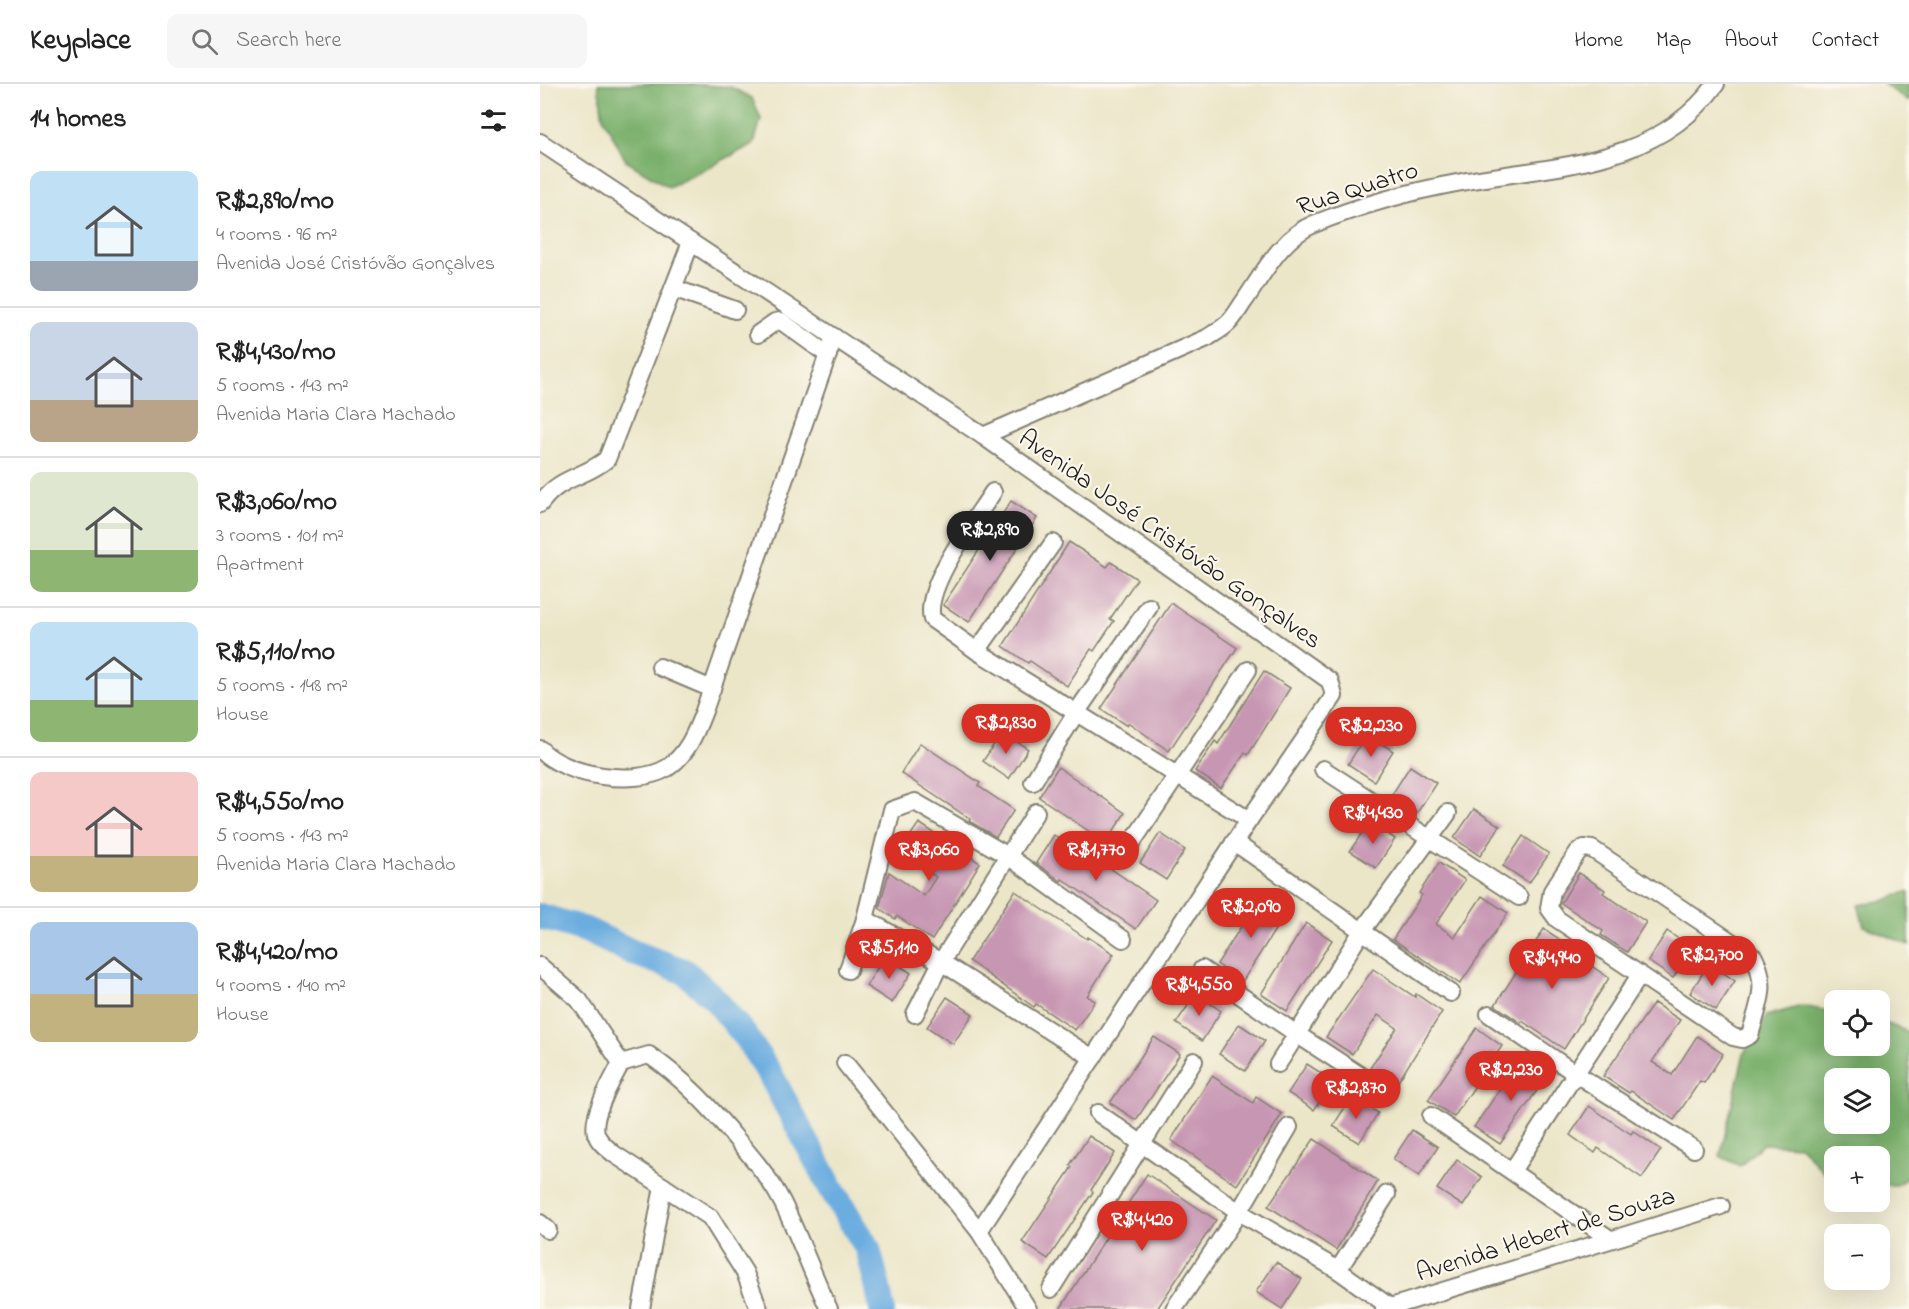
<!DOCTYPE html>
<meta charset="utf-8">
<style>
body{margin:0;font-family:"Indie Flower",sans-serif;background:#f6f6f6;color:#222;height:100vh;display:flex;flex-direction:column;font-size:22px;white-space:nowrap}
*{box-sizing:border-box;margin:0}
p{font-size:20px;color:#767676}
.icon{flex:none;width:33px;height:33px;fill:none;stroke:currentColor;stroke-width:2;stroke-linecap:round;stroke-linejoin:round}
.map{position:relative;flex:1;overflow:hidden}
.details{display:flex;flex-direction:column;background:#fff;width:540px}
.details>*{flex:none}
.buttons{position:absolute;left:1284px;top:906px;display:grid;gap:12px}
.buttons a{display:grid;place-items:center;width:66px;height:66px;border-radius:12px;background:#fff;box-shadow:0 6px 24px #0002;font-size:30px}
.price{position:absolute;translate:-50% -51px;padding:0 14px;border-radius:21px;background:#d93025;color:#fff;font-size:20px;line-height:39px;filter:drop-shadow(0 2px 3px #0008)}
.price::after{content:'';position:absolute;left:50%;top:36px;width:18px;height:14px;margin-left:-9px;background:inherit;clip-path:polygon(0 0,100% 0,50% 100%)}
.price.current{background:#222;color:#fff}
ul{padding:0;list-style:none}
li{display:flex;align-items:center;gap:18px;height:150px;padding:0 30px}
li+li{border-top:2px solid #e0e0e0}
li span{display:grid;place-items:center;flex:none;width:168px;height:120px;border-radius:12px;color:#555}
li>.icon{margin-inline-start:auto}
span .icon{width:72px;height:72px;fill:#fffc;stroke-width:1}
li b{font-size:26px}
h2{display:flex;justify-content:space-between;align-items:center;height:72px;padding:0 30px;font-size:26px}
header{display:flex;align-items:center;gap:36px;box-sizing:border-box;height:84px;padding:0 30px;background:#fff;border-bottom:2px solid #e0e0e0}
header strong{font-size:28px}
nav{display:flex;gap:33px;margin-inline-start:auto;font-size:21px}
.search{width:420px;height:54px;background:#f6f6f6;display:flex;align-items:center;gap:15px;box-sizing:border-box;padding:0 21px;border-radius:12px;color:#767676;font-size:22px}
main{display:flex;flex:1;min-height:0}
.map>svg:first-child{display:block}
</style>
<header>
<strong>Keyplace</strong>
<div class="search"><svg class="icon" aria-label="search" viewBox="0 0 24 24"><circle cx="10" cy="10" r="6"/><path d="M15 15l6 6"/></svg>Search here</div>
<nav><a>Home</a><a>Map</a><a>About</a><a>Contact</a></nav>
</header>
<main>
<section class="details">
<h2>14 homes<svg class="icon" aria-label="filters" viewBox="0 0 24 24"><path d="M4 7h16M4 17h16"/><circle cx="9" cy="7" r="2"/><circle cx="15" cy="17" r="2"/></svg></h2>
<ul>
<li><span style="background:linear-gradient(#bfe0f5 75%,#9aa5b1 0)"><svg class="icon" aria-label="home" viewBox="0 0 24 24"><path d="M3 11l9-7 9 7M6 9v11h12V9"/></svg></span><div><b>R$2,890/mo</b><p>4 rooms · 96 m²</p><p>Avenida José Cristóvão Gonçalves</p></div></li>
<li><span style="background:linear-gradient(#c9d6e8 65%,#b9a48a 0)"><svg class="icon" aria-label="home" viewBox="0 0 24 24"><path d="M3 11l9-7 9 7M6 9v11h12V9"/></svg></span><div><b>R$4,430/mo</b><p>5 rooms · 143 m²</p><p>Avenida Maria Clara Machado</p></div></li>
<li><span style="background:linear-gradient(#dfe7d0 65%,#8fb573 0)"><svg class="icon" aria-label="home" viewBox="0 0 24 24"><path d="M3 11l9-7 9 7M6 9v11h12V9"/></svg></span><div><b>R$3,060/mo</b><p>3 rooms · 101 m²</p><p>Apartment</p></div></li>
<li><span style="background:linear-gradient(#bfe0f5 65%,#8fb573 0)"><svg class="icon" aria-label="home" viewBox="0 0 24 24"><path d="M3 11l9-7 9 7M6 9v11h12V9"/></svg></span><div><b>R$5,110/mo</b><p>5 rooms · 148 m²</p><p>House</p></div></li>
<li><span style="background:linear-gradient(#f6c9c9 70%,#c2b280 0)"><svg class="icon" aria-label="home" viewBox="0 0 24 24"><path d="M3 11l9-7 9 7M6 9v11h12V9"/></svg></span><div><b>R$4,550/mo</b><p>5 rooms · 143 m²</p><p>Avenida Maria Clara Machado</p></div></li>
<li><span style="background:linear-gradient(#a9c7e8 60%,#c2b280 0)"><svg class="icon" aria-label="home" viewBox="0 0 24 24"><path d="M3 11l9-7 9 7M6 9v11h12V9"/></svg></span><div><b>R$4,420/mo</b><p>4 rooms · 140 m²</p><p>House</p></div></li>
</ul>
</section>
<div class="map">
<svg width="1369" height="1225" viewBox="0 0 1369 1225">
<rect width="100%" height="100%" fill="#fbf7ec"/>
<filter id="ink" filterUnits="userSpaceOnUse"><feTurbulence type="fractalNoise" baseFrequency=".0167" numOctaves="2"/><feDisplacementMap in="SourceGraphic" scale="12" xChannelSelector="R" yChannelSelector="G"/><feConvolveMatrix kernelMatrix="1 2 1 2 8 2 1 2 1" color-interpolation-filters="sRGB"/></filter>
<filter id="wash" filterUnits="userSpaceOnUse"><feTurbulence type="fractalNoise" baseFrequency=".008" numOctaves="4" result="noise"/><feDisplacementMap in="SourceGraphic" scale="24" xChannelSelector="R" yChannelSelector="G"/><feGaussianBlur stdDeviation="1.35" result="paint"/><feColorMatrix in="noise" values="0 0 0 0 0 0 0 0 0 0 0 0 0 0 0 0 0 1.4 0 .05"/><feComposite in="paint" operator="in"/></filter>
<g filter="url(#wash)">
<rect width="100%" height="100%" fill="#ece6c9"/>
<g fill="#7ab06c" stroke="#4b6644" stroke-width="1.5" fill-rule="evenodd">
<path d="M58,0H151L191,3L212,14L221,35L214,60C185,74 158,91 128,103L86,77L63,34Z"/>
<path d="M1344,0H1369V18Z"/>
<path d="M1369,807V861L1324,842L1318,821L1345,816Z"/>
<path d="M1262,922L1294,928V962H1340V937L1369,948V1092L1357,1101H1340V1072H1294V1096L1290,1095L1260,1062L1223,1060L1200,1082L1180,1072L1204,969L1226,932ZM1294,994H1340V1040H1294Z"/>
</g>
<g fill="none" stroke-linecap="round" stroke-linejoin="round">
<path stroke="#6cade0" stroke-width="26" d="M0,832L46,846L94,869L144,887L173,913L203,949L230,990L292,1106L328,1165L337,1200L342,1225"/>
</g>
<g id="blocks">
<g fill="#c796b3">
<path d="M471,417L497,434L429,538L403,521Z"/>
<path d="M529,458L567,483L571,478L597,495L570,535L574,537L554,567L551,565L527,602L490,577L488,579L463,562Z"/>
<path d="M631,519L697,564L629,667L589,639L587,642L561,625Z"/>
<path d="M724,587L750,604L708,671L705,669L681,704L655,687L675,657L678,660Z"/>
<path d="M462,648L488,665L469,695L443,677Z"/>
<path d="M827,650L853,667L834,697L808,680Z"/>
<path d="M380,659L440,699L438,702L474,726L456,753L429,737L430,735L361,689Z"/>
<path d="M870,682L896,699L877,729L851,712Z"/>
<path d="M518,683L585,729L566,759L499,713Z"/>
<path d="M934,725L960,742L940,772L914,754Z"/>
<path d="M830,737L855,755L836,784L810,767Z"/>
<path d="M379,739L440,779L392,856L357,832L355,835L339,824L349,788L384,812L396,793L359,768Z"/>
<path d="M620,749L645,766L626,796L600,779Z"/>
<path d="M514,751L549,775L551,771L616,816L596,845L522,795L521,797L496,779Z"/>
<path d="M983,752L1009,770L989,799L963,782Z"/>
<path d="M899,779L925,796L896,840L915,853L942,812L968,829L920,900L853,855L882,811L879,809Z"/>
<path d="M1039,789L1065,806L1063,809L1106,838L1087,868L1061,851L1063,847L1021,819Z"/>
<path d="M475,807L547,855L548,853L574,870L547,912L555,917L535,946L496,920L494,923L429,877Z"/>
<path d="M720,813L745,830L702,898L677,880Z"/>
<path d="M766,839L792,856L747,927L721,910Z"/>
<path d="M1004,845L1030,862L1028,866L1069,894L1024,965L982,937L981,939L955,921Z"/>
<path d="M1127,847L1153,865L1133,894L1108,877Z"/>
<path d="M345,872L371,889L352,919L326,902Z"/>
<path d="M1169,879L1195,897L1176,926L1150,909Z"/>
<path d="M833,885L875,913L876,910L902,928L856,1001L830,984L857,944L838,931L812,970L786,953Z"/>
<path d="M656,910L681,927L662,957L636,939Z"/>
<path d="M407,913L433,930L413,960L387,943Z"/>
<path d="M1114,919L1140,936L1112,978L1132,991L1157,952L1183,970L1164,999L1160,997L1134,1036L1091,1007L1089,1009L1063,992Z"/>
<path d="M699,940L725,957L705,987L679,970Z"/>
<path d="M937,944L962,962L914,1033L888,1016Z"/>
<path d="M614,953L640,970L596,1036L570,1019Z"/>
<path d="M981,975L1007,992L960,1060L934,1043Z"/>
<path d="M767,980L793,997L774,1026L748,1009Z"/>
<path d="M672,992L713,1019L716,1013L742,1030L697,1101L631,1056Z"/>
<path d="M812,1012L838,1029L819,1059L793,1042Z"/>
<path d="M1049,1022L1091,1050L1093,1047L1121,1066L1102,1094L1058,1064L1055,1069L1030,1051Z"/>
<path d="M872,1046L898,1063L879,1092L853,1075Z"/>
<path d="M549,1052L575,1069L551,1106L553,1108L508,1175L482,1158L532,1083L530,1081Z"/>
<path d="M774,1055L838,1097L796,1166L728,1122Z"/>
<path d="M917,1076L942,1093L923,1122L897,1105Z"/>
<path d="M607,1090L676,1136L617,1225H520Z"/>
<path d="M736,1178L762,1195L742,1225L716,1208Z"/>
</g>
</g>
</g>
<g filter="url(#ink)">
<use href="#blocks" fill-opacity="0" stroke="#848172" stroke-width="1.5"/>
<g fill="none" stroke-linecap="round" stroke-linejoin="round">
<defs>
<g id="minor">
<path d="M0,58L443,352L790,597L794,612L709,736L439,1147"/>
<path d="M133,204L195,226"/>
<path d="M218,250L235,238L241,237L288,271"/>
<path d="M443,352L667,254C673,250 680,246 686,241C694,235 699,224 705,216C724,188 742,153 774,140C821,121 872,107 922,98C1014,81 1116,83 1176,0"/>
<path d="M453,408C435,436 383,503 392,535L437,567L709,736"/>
<path d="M0,420C21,391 43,395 67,375L151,158"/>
<path d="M437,567L513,459"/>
<path d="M120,583L172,605"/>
<path d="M0,665C25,692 95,703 127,684C147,671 156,648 164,627L294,253"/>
<path d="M783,685L979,813"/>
<path d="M493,698L536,629L609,523"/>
<path d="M694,758L911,909"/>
<path d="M1044,764L1052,765L1214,873C1229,902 1218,922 1210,951L1202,955L1193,953L1017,835L1009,824L1012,807L1038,768Z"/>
<path d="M587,766L708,586"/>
<path d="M325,835L401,878L553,974"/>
<path d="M0,882L39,916L81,979C73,995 51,1031 56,1049C58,1058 67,1064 74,1070L170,1133L205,1189L219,1225"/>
<path d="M662,885L758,951L847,1009"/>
<path d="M308,886L325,835L352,726L375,718L468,772L583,855"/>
<path d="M375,930L401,878L496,728"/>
<path d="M949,930L1036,990L1154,1065"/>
<path d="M81,979L109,971C144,995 171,1024 198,1057C217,1079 235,1101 247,1128C262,1160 274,1193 289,1225"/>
<path d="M305,979L439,1147L488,1225"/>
<path d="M738,980L822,847L908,729"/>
<path d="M558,1029L699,1128L798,1186L850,1223"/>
<path d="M891,1032L1070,1155"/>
<path d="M972,1087L1100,891"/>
<path d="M0,1139L8,1146"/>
<path d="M798,1186L847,1110"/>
<path d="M511,1205L654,977"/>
<path d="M101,1225L123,1102"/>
<path d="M634,1225L699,1128L749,1043"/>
<path d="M844,1225L1181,1122"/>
</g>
</defs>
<use href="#minor" stroke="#848172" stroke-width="20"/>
<use href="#minor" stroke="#fff" stroke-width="16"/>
</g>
</g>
<g text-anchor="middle" stroke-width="4.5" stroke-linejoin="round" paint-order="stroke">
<g font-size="26" fill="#1c1c1c" stroke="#fbf7ec">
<text transform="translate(817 103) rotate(-18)" y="9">Rua Quatro</text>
<text transform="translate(631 454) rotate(35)" y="9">Avenida José Cristóvão Gonçalves</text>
<text transform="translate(1005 1149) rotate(-17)" y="9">Avenida Hebert de Souza</text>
</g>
</g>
</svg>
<div class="buttons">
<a><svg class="icon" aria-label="locate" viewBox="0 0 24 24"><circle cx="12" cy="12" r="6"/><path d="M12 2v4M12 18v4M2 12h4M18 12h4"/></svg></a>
<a><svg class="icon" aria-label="layers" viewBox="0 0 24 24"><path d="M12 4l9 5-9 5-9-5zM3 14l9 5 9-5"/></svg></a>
<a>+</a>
<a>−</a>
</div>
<b class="price current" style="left:450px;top:478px">R$2,890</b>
<b class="price" style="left:466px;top:671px">R$2,830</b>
<b class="price" style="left:831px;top:674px">R$2,230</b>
<b class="price" style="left:833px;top:761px">R$4,430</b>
<b class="price" style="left:389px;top:798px">R$3,060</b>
<b class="price" style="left:556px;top:798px">R$1,770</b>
<b class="price" style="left:711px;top:855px">R$2,090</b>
<b class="price" style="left:349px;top:896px">R$5,110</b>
<b class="price" style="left:1172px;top:903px">R$2,700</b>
<b class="price" style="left:1012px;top:906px">R$4,940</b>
<b class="price" style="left:659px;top:933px">R$4,550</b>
<b class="price" style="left:971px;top:1018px">R$2,230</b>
<b class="price" style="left:816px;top:1036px">R$2,870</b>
<b class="price" style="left:602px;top:1168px">R$4,420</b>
</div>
</main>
